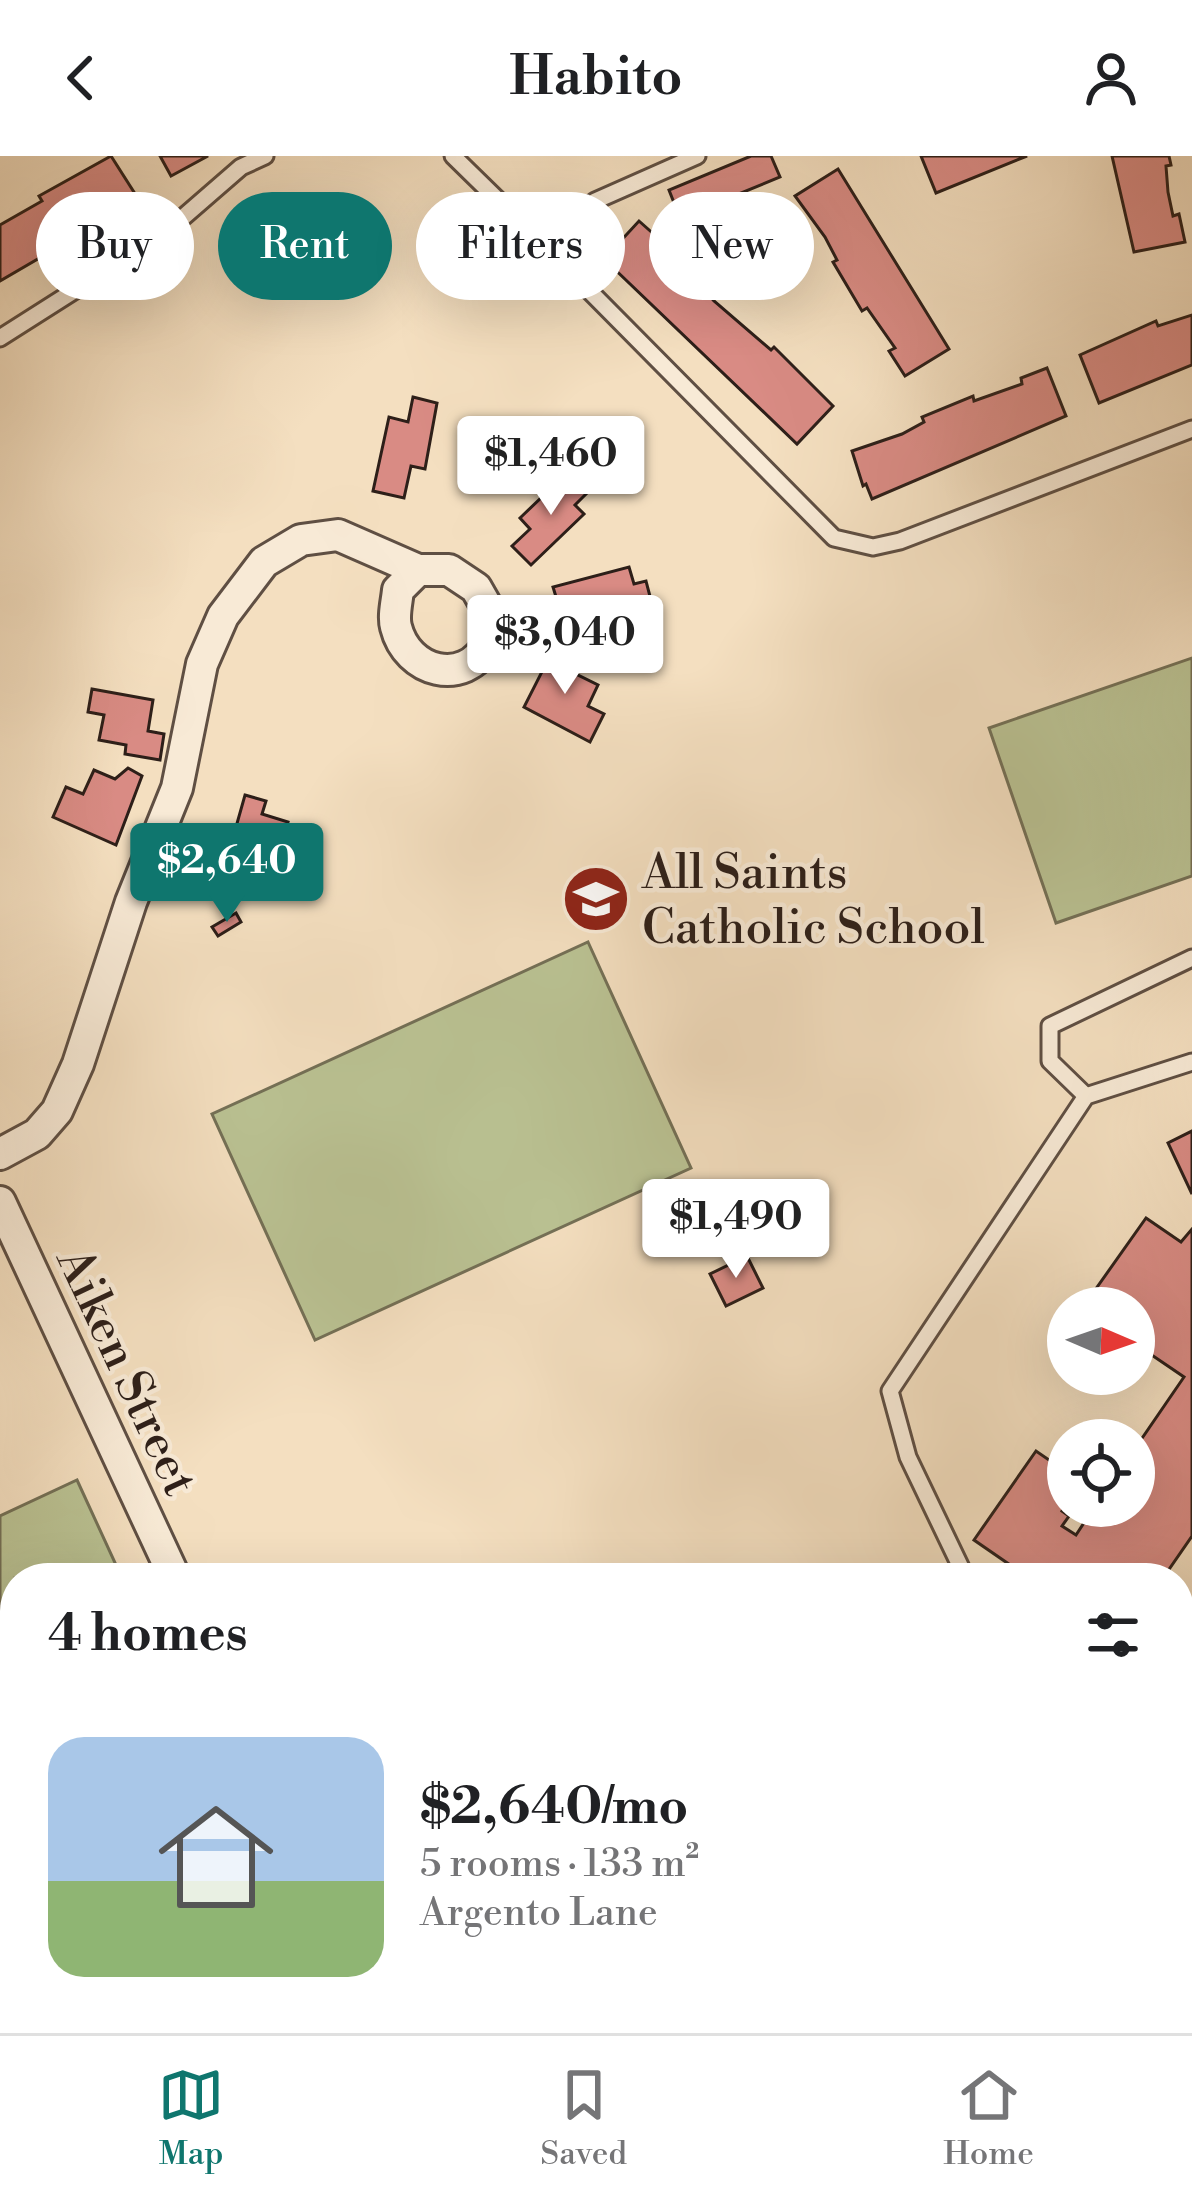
<!DOCTYPE html>
<meta charset="utf-8">
<style>
body{margin:0;font-family:"Libre Bodoni",serif;background:#f2f2f2;color:#202124;height:100vh;display:flex;flex-direction:column;font-size:45px;white-space:nowrap}
*{box-sizing:border-box;margin:0}
p{font-size:39px;color:#757577}
.icon{flex:none;width:66px;height:66px;fill:none;stroke:currentColor;stroke-width:2;stroke-linecap:round;stroke-linejoin:round}
.map{position:relative;flex:1;overflow:hidden}
.panel{position:absolute;left:0px;top:1407px;width:1194px;height:471px;display:flex;flex-direction:column;background:#fff;border-radius:48px 48px 0 0;box-shadow:0 12px 48px #0002}
.panel>*{flex:none}
.hud{position:absolute;left:36px;top:36px;width:1122px;height:108px;display:flex;gap:24px}
.needle{width:78px;rotate:92deg}
.controls{position:absolute;left:1047px;top:1131px;display:grid;gap:24px}
.controls a{display:grid;place-items:center;width:108px;height:108px;border-radius:50%;background:#fff;box-shadow:0 12px 48px #0002;font-size:60px}
.price{position:absolute;translate:-50% -102px;padding:0 27px;border-radius:12px;background:#fff;color:#222;font-size:39px;line-height:78px;filter:drop-shadow(0 3px 6px #0008)}
.price::after{content:'';position:absolute;left:50%;top:72px;width:36px;height:27px;margin-left:-18px;background:inherit;clip-path:polygon(0 0,100% 0,50% 100%)}
.price.active{background:#0f766e;color:#fff}
ul{padding:0;list-style:none}
li{display:flex;align-items:center;gap:36px;height:300px;padding:0 48px}
li span{display:grid;place-items:center;flex:none;width:336px;height:240px;border-radius:36px;color:#555}
li>.icon{margin-inline-start:auto}
span .icon{width:144px;height:144px;fill:#fffc;stroke-width:1}
li b{font-size:51px}
h2{display:flex;justify-content:space-between;align-items:center;height:144px;padding:0 48px;font-size:51px}
.pill{padding:0 42px;border-radius:54px;background:#fff;box-shadow:0 12px 48px #0002;font-size:42px;line-height:108px}
.pill.active{background:#0f766e;color:#fff}
header{display:flex;justify-content:space-between;align-items:center;height:156px;padding:0 48px;background:#fff;font-size:54px;font-weight:600}
.tabs{display:flex;justify-content:space-around;align-items:center;height:168px;border-top:3px solid #e0e0e0;background:#fff;font-size:33px;color:#757577}
.tabs a{display:grid;justify-items:center;gap:6px}
.tabs .active{color:#0f766e}
.map>svg:first-child{display:block}
</style>
<header><svg class="icon" aria-label="back" viewBox="0 0 24 24"><path d="M15 5l-7 7 7 7"/></svg>Habito<svg class="icon" aria-label="person" viewBox="0 0 24 24"><circle cx="12" cy="8" r="4"/><path d="M4 21q1-7 8-7t8 7"/></svg></header>
<div class="map">
<svg width="1192" height="1877" viewBox="0 0 1192 1877">
<rect width="100%" height="100%" fill="#f4dfc0"/>
<filter id="stains"><feTurbulence type="fractalNoise" baseFrequency=".00167" numOctaves="4"/><feColorMatrix values="0 0 0 0 .2 0 0 0 0 .09 0 0 0 0 .02 0 0 0 .5 -.17"/></filter>
<radialGradient id="worn" r=".72"><stop offset=".6" stop-color="#630" stop-opacity="0"/><stop offset="1" stop-color="#630" stop-opacity=".3"/></radialGradient>
<g fill="#bac293" stroke="#747056" stroke-width="3">
<path d="M1192,502V720L1056,767L989,572Z"/>
<path d="M588,786L691,1012L315,1184L212,958Z"/>
<path d="M77,1324L122,1422H15V1545L0,1552V1360Z"/>
</g>
<g fill="#d98b84" stroke="#2d1f19" stroke-width="3">
<path d="M111,0L139,44L0,125V69L42,45L39,40Z"/>
<path d="M160,0H208L171,20Z"/>
<path d="M751,0H771L780,21L680,62L669,34Z"/>
<path d="M921,0H1027L936,37Z"/>
<path d="M1112,0H1169L1171,9L1166,10L1168,36L1173,60L1179,58L1185,86L1134,96Z"/>
<path d="M838,13L949,193L905,220L889,195L895,192L867,152L862,155L833,106L837,104L825,81L795,40Z"/>
<path d="M639,65L702,121L697,125L714,145L771,194L774,191L833,250L797,288L604,103Z"/>
<path d="M1192,159V209L1099,247L1080,199L1156,165L1158,170Z"/>
<path d="M1047,212L1066,260L872,343L866,328L863,330L852,295L902,278L924,266L922,261L973,240L974,245L1022,228L1021,222Z"/>
<path d="M413,241L437,247L425,313L411,310L404,342L373,335L389,261L408,266Z"/>
<path d="M569,315L589,335L575,349L584,358L531,409L512,390L530,373L520,362Z"/>
<path d="M629,411L634,428L646,425L652,448L592,464L588,447L560,454L553,431Z"/>
<path d="M554,492L578,505L572,516L598,529L588,550L604,558L590,586L524,551Z"/>
<path d="M92,533L153,544L148,575L164,578L160,604L125,598L126,589L99,584L104,559L88,556Z"/>
<path d="M128,612L142,620L116,689L53,661L66,631L83,638L94,614L115,623Z"/>
<path d="M245,639L266,645L262,658L288,666L281,688L297,693L286,729L225,710Z"/>
<path d="M236,757L241,766L218,780L212,771Z"/>
<path d="M1192,975V1038L1168,987Z"/>
<path d="M1146,1062L1181,1086L1192,1073V1380L1163,1422H1029L974,1384L1036,1295L1068,1317V1346L1062,1355L1069,1360L1062,1370L1076,1379L1095,1350H1134V1294L1184,1221L1134,1187V1152L1083,1151Z"/>
<path d="M747,1100L763,1132L726,1150L710,1118Z"/>
<path d="M0,1682L1,1689L12,1687L15,1705V1775L0,1777Z"/>
<path d="M0,1782L8,1829L15,1828V1863H67L68,1867L78,1865L80,1876L101,1872L102,1877H0Z"/>
<path d="M1180,1821L1192,1845V1860L1179,1867L1184,1877H1100L1095,1870L1092,1863H1179Z"/>
<path d="M227,1863H281L283,1865L258,1877H234Z"/>
</g>
<g fill="none" stroke-linecap="round" stroke-linejoin="round">
<defs>
<g id="lane">
<path d="M453,0L543,88"/>
<path d="M697,0L595,45L543,88L834,382L873,391L900,385L1192,273"/>
<path d="M0,182L165,77L241,11L265,0"/>
<path d="M1086,940L1050,905V870L1192,802"/>
<path d="M966,1422L908,1301L890,1235L1086,940L1192,906"/>
<path d="M1179,1536L1192,1537"/>
</g>
<g id="street">
<path d="M0,998L37,978L57,955L78,908L131,746L177,632L202,508L223,460L264,406L301,384L338,379L418,414H449L476,432L492,460C491,467 491,481 488,488C464,532 407,516 396,471C393,460 397,445 398,434L418,414"/>
<path d="M0,1046L175,1422"/>
<path d="M387,1863L394,1877"/>
</g>
<g id="secondary">
<path d="M1179,1676L1192,1670"/>
<path d="M775,1877L803,1863"/>
</g>
</defs>
<use href="#lane" stroke="#5f4f43" stroke-width="21"/>
<use href="#street" stroke="#5f4f43" stroke-width="36"/>
<use href="#secondary" stroke="#2d1f19" stroke-width="51"/>
<use href="#lane" stroke="#f8ead6" stroke-width="15"/>
<use href="#street" stroke="#f8ead6" stroke-width="30"/>
<use href="#secondary" stroke="#f8ead6" stroke-width="45"/>
</g>
<defs>
<symbol id="school-disc" viewBox="-11 -11 22 22"><circle r="9.5" fill="#8f2418" stroke="#f8ead6"/><path d="M0-5L7-2L0 1L-7-2ZM-4 1L0 2.5L4 1V4Q0 6-4 4Z" fill="#fff"/></symbol>
</defs>
<g fill-rule="evenodd">
<use href="#school-disc" x="558" y="705" width="76" height="76"/>
</g>
<g text-anchor="middle" stroke-width="9" stroke-linejoin="round" paint-order="stroke">
<g font-size="48" fill="#2d1f19" stroke="#f8ead6" text-anchor="start">
<text x="642" y="732">All Saints<tspan x="642" dy="55">Catholic School</tspan></text>
</g>
<g font-size="48" fill="#2d1f19" stroke="#f8ead6">
<text transform="translate(128 1215) rotate(65)" y="17">Aiken Street</text>
</g>
</g>
<rect width="100%" height="100%" filter="url(#stains)"/>
<rect width="100%" height="100%" fill="url(#worn)"/>
</svg>
<div class="controls">
<a><svg class="needle" viewBox="-14 -14 28 28"><path d="M0-13l5 13h-10z" fill="#e53935"/><path d="M0 13l5-13h-10z" fill="#757577"/></svg></a>
<a><svg class="icon" aria-label="locate" viewBox="0 0 24 24"><circle cx="12" cy="12" r="6"/><path d="M12 2v4M12 18v4M2 12h4M18 12h4"/></svg></a>
</div>
<b class="price" style="left:551px;top:362px">$1,460</b>
<b class="price" style="left:565px;top:541px">$3,040</b>
<b class="price active" style="left:227px;top:769px">$2,640</b>
<b class="price" style="left:736px;top:1125px">$1,490</b>
<div class="hud">
<a class="pill">Buy</a>
<a class="pill active">Rent</a>
<a class="pill">Filters</a>
<a class="pill">New</a>
</div>
<section class="panel">
<h2>4 homes<svg class="icon" aria-label="filters" viewBox="0 0 24 24"><path d="M4 7h16M4 17h16"/><circle cx="9" cy="7" r="2"/><circle cx="15" cy="17" r="2"/></svg></h2>
<ul>
<li><span style="background:linear-gradient(#a9c7e8 60%,#8fb573 0)"><svg class="icon" aria-label="home" viewBox="0 0 24 24"><path d="M3 11l9-7 9 7M6 9v11h12V9"/></svg></span><div><b>$2,640/mo</b><p>5 rooms · 133 m²</p><p>Argento Lane</p></div></li>
</ul>
</section>
</div>
<nav class="tabs">
<a class="active"><svg class="icon" aria-label="map" viewBox="0 0 24 24"><path d="M3 6l6-2 6 2 6-2v14l-6 2-6-2-6 2zM9 4v14M15 6v14"/></svg>Map</a>
<a><svg class="icon" aria-label="saved" viewBox="0 0 24 24"><path d="M7 4h10v16l-5-4-5 4z"/></svg>Saved</a>
<a><svg class="icon" aria-label="home" viewBox="0 0 24 24"><path d="M3 11l9-7 9 7M6 9v11h12V9"/></svg>Home</a>
</nav>
